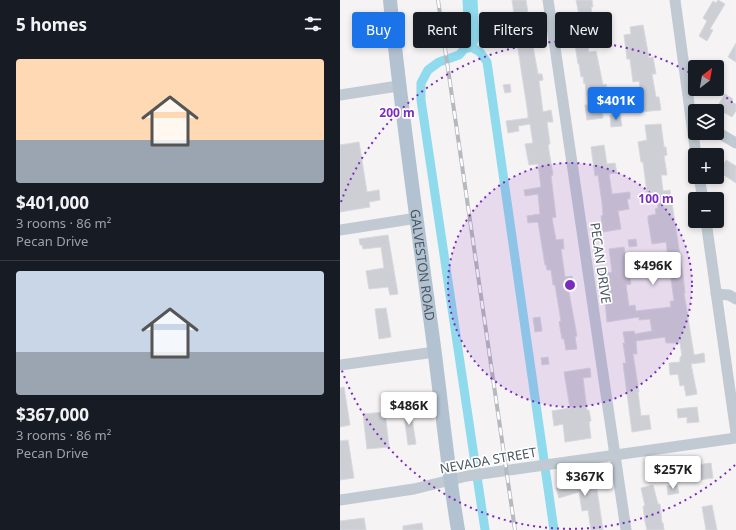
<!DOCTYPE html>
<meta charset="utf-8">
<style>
body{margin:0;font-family:"Noto Sans",sans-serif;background:#20242c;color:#f1f3f6;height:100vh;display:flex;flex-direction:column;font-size:15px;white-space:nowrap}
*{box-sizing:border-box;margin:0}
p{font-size:13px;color:#9ea1a6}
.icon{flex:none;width:22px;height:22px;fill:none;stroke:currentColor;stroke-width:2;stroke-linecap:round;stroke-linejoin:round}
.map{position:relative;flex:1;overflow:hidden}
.drawer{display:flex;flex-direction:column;background:#171b24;width:340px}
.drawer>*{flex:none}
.guide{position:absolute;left:12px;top:12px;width:324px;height:36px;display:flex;gap:8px}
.needle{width:26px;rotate:31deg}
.controls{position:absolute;left:348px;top:60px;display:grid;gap:8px}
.controls a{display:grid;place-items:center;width:36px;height:36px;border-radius:4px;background:#171b24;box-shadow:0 2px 6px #0003;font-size:20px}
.price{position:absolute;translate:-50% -34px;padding:0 9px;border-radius:4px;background:#fff;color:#222;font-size:13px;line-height:26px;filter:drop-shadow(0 1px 2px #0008)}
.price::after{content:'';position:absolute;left:50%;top:24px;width:12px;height:9px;margin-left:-6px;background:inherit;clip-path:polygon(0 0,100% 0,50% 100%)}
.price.active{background:#1a73e8;color:#fff}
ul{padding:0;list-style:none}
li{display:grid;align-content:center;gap:8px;height:212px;padding:0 16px}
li+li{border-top:1px solid #363941}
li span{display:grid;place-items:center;height:124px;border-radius:4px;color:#555}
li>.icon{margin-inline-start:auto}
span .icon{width:72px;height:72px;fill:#fffc;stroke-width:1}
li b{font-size:17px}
h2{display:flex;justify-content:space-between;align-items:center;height:48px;padding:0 16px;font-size:17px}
.chip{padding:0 14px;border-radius:4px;background:#171b24;box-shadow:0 2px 6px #0003;font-size:14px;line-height:36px}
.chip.active{background:#1a73e8;color:#fff}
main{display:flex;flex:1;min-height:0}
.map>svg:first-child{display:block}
</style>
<main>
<section class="drawer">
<h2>5 homes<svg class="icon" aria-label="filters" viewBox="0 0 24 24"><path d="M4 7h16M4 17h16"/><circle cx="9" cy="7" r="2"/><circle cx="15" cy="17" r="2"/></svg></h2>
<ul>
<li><span style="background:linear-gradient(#ffd9b3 65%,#9aa5b1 0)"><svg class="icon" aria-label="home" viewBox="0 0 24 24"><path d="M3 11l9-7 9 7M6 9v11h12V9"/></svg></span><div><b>$401,000</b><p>3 rooms · 86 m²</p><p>Pecan Drive</p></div></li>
<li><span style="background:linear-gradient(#c9d6e8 65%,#9aa5b1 0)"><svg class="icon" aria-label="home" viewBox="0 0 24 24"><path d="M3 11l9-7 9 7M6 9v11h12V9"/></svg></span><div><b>$367,000</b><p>3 rooms · 86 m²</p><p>Pecan Drive</p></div></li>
</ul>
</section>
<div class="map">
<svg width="396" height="530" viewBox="0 0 396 530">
<rect width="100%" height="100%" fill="#f5f3f3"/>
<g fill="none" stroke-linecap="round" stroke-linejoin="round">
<path stroke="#90daee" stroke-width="9" d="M145,530L81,100V83L88,70L99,62L119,55L128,45L140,52L147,62L214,530"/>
<path stroke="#90daee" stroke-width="15" d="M128,45L132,38L130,0"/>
</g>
<g fill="#cdcfd5" stroke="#d7d9de">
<path d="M172,0H186L191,33H194L195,40L192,41L198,74H202L203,80L199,81L203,112L211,110L213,122H207L210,144L208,145L213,175L211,176L216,217L212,218L216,240L223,239L224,249H221L225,277L232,276L234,286L228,287L237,336L235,337L237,349L226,350L224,339H222L219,322L221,321L215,285H213L211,270H207L206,265H205L198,222L188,223L187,216L200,214L198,194L185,196L184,190L201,187L198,164L189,165L185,144L193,143L190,124L178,126L179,131L168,133L166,121L188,118V114L178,49L177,45H175L174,36L177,35Z"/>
<path d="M236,0H252L253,7H251L253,25L245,26L249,52L256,51L263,85L266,84L268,99L261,100L263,118L247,120L245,105H248L245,83L244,84L243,76L241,77L239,64H238L233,31L232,16L239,15Z"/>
<path d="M378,0L385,4L370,29L373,30L367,41L359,36L367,21L363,18L373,1L376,3Z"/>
<path d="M303,25L309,58L313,57L316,74H312L316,97H319L321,110L300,112L299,103L291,104L290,97L301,96L299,81L293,82L290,59H287L284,35L291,34L290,27Z"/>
<path d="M396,43V62L388,57Z"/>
<path d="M170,84L171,92L165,93L163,85Z"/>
<path d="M385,94L393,99L391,102L396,104V111L392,117L376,108Z"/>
<path d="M280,114L282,126L271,127L270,115Z"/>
<path d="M321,124L324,147H326L327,155L324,156L327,175H321L323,191L330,190L343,275L345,293H344L354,355L364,353L365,362L351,364L357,394L346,396L344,385L340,386L338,374L330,375L329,363L340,362V357L342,356L340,343H326L325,337L296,341L297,354H293L299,392H298L301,416L309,415L311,429L292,432L283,363H286L283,343H285L283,332L294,331L295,334L312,331L310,319L299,320V317L267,322L264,291L268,290L266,273L272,272L269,249L284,247L291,284L286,285L289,306L295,305L296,311L331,307L330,301H334L326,242L312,244L308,220V216L316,214L315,209L318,208L316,192L307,193L303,162H301L298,142L307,140L305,125Z"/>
<path d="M19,142L27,192L39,190L40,200L29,202L30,207L0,212V145Z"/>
<path d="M264,145L267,164L275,163L277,173L269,174L272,194L290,192V199H287L289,209L278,211L281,229L263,232L261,216L263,215L262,203L258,175L255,176L251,147Z"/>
<path d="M386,160L396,166V183L379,172Z"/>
<path d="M48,235L58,294L50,295L48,287L29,289L26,271L44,268L41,247L23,249L22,245H20L19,239Z"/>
<path d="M296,239L297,246L289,247L288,240Z"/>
<path d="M46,308L51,337L39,339L35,309Z"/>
<path d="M200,317L202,331L195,332L193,318Z"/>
<path d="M208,357L209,364L202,365L201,358Z"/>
<path d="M250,368L251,377L243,378L247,410H249L251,421L249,422L251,438L225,442L223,424L214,426L212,411L230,408L224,372Z"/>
<path d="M4,387L10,425L0,427V388Z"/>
<path d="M70,406L76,444L68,445L63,407Z"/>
<path d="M357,407L359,422L347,423V417L338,418L337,409Z"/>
<path d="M45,412L49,447L27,449L23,414Z"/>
<path d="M8,440L14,478L0,480V441Z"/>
<path d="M371,463L373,478L352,481L350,466Z"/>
<path d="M328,466L331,481L321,482L319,468Z"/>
<path d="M243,471L244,478L255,476L263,530H251L248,510L242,511L239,492L219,498L216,488L231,483L229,473Z"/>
<path d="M313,485L318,504H320L322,523H323L324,530H307L305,522L303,506H305L301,488Z"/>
<path d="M337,485L339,493L328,495L327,486Z"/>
<path d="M372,505L377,530H366L362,507Z"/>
<path d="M24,518L26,530H0V521Z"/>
<path d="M82,523L83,530H63V526Z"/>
</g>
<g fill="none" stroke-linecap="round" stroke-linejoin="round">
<g stroke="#c1cad2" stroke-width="11">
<path d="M208,0L286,530"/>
<path d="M335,0L356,155"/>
<path d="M0,95L58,86"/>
<path d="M377,132L396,143"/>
<path d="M359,177L363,199"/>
<path d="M366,221L396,433"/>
<path d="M0,230L77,218"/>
<path d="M376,294L389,295L396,299"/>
<path d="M0,365L95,352"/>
<path d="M0,500L74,489L127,476L396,438"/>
</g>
<path stroke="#b3c2d1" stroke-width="14" id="s1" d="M50,0C61,111 77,222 92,332C101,398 107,464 118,530"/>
<defs>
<path id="rail" d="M98,0L175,530"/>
</defs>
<use href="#rail" stroke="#b5b8bd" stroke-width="4"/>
<use href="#rail" stroke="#fff" stroke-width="2.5" stroke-dasharray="8" stroke-linecap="butt"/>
</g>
<circle cx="230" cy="285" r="122" fill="#7b2cbf" fill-opacity=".12"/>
<g fill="none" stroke="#7b2cbf" stroke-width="2" stroke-dasharray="2 4">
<circle cx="230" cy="285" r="122"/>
<path d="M395 465A244 244 0 0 1 1 368M1 202A244 244 0 0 1 354 75M377 90A244 244 0 0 1 395 105"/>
</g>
<g text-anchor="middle" stroke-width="3.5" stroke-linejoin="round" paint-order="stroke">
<g font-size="13" fill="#4a5661" stroke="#fff">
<text transform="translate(261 263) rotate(82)" y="5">PECAN DRIVE</text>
<text dy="5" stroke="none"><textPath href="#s1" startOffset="267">GALVESTON ROAD</textPath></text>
<text transform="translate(148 460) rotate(-10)" y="5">NEVADA STREET</text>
</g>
</g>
<circle cx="230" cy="285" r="6" fill="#7b2cbf" stroke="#fff" stroke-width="2"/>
<g font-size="12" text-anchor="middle" font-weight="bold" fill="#7b2cbf" stroke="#fff" stroke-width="3.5" stroke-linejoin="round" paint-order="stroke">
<text x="57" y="117">200 m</text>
<text x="316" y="203">100 m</text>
</g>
</svg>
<div class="controls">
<a><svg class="needle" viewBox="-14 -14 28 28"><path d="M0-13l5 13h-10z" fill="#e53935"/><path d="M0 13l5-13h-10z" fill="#9ea1a6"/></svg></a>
<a><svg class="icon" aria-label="layers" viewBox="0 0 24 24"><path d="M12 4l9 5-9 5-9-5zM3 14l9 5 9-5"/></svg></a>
<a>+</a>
<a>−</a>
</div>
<b class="price active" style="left:276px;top:121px">$401K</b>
<b class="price" style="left:313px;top:286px">$496K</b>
<b class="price" style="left:69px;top:426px">$486K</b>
<b class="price" style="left:333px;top:490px">$257K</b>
<b class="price" style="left:245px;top:497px">$367K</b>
<div class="guide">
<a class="chip active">Buy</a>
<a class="chip">Rent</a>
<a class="chip">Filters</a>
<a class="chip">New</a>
</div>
</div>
</main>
